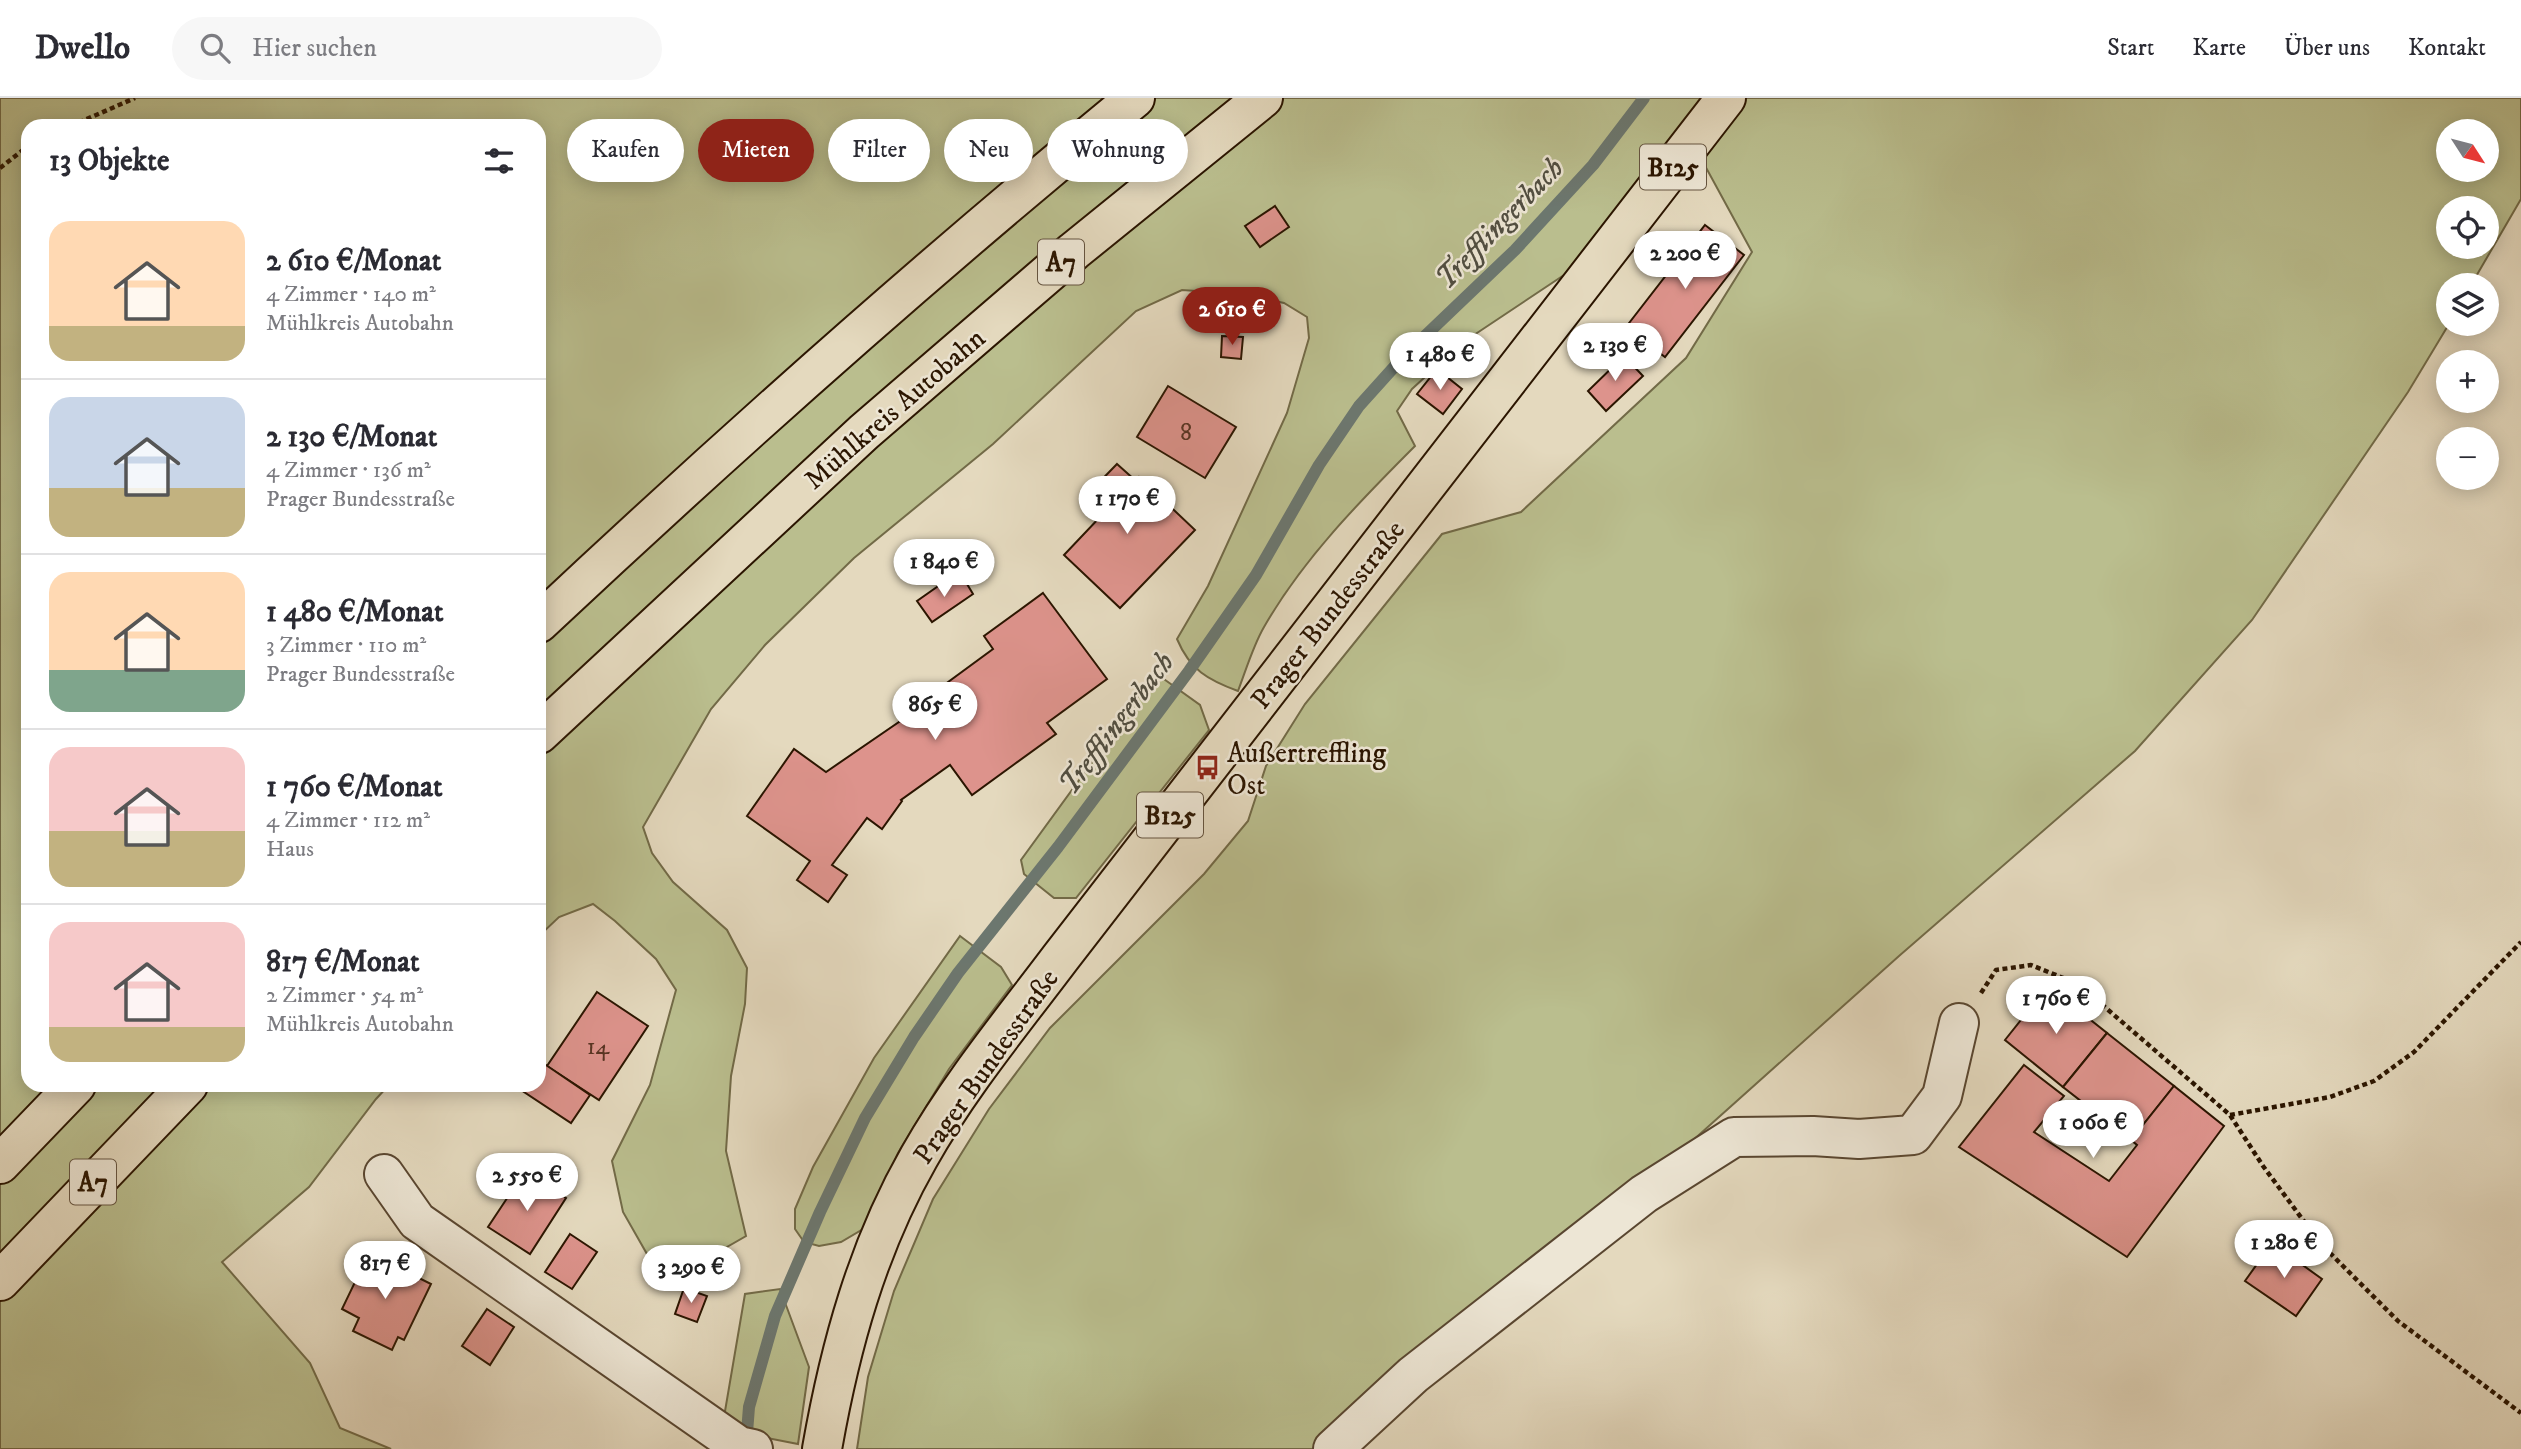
<!DOCTYPE html>
<html lang="de">
<meta charset="utf-8">
<style>
body{margin:0;font-family:"IM FELL DW Pica",serif;background:#f7f7f7;color:#2b2b33;height:100vh;display:flex;flex-direction:column;font-size:26px;white-space:nowrap}
*{box-sizing:border-box;margin:0}
p{font-size:23px;color:#7c7c81}
.icon{flex:none;width:38px;height:38px;fill:none;stroke:currentColor;stroke-width:2;stroke-linecap:round;stroke-linejoin:round}
.map{position:relative;flex:1;overflow:hidden}
.side{position:absolute;left:21px;top:21px;width:525px;height:973px;display:flex;flex-direction:column;background:#fff;border-radius:21px;box-shadow:0 4px 18px #0003}
.side>*{flex:none}
.banner{position:absolute;left:567px;top:21px;width:665px;height:63px;display:flex;gap:14px}
.needle{width:46px;rotate:126deg}
.tools{position:absolute;left:2436px;top:21px;display:grid;gap:14px}
.tools a{display:grid;place-items:center;width:63px;height:63px;border-radius:50%;background:#fff;box-shadow:0 4px 18px #0003;font-size:35px}
.price{position:absolute;translate:-50% -60px;padding:0 16px;border-radius:24px;background:#fff;color:#222;font-size:23px;line-height:46px;filter:drop-shadow(0 2px 4px #0008)}
.price::after{content:'';position:absolute;left:50%;top:42px;width:21px;height:16px;margin-left:-10px;background:inherit;clip-path:polygon(0 0,100% 0,50% 100%)}
.price.selected{background:#8f2418;color:#fff}
ul{padding:0;list-style:none}
li{display:flex;align-items:center;gap:21px;height:175px;padding:0 28px}
li+li{border-top:2px solid #e1e1e2}
li span{display:grid;place-items:center;flex:none;width:196px;height:140px;border-radius:21px;color:#555}
li>.icon{margin-inline-start:auto}
span .icon{width:84px;height:84px;fill:#fffc;stroke-width:1}
li b{font-size:30px}
h2{display:flex;justify-content:space-between;align-items:center;height:84px;padding:0 28px;font-size:30px}
.tag{padding:0 24px;border-radius:32px;background:#fff;box-shadow:0 4px 18px #0003;font-size:24px;line-height:63px}
.tag.selected{background:#8f2418;color:#fff}
header{display:flex;align-items:center;gap:42px;box-sizing:border-box;height:98px;padding:0 35px;background:#fff;border-bottom:2px solid #e1e1e2}
header strong{font-size:33px}
nav{display:flex;gap:38px;margin-inline-start:auto;font-size:24px}
.search{width:490px;height:63px;background:#f7f7f7;display:flex;align-items:center;gap:18px;box-sizing:border-box;padding:0 24px;border-radius:38px;color:#7c7c81;font-size:26px}
.map>svg:first-child{display:block}
</style>
<header>
<strong>Dwello</strong>
<div class="search"><svg class="icon" aria-label="search" viewBox="0 0 24 24"><circle cx="10" cy="10" r="6"/><path d="M15 15l6 6"/></svg>Hier suchen</div>
<nav><a>Start</a><a>Karte</a><a>Über uns</a><a>Kontakt</a></nav>
</header>
<div class="map">
<svg width="2521" height="1351" viewBox="0 0 2521 1351">
<rect width="100%" height="100%" fill="#e4d9be"/>
<filter id="stains"><feTurbulence type="fractalNoise" baseFrequency=".00286" numOctaves="4"/><feColorMatrix values="0 0 0 0 .2 0 0 0 0 .09 0 0 0 0 .02 0 0 0 .5 -.17"/></filter>
<radialGradient id="worn" r=".72"><stop offset=".6" stop-color="#630" stop-opacity="0"/><stop offset="1" stop-color="#630" stop-opacity=".3"/></radialGradient>
<g fill="#babe8e" stroke="#726a47" stroke-width="2" fill-rule="evenodd">
<path d="M0,0H2521V101L2471,187H2448L2449,226L2408,294L2252,522L2135,653L1899,858L1681,1053L1318,1351H857L868,1279L894,1193L933,1101L989,1011L1050,930L1204,776L1248,723L1266,668L1305,606L1442,436L1521,414L1686,260L1752,154L1685,31L1573,171L1462,245L1412,291L1397,313L1415,348C1360,403 1303,461 1264,529C1253,548 1246,572 1238,593C1208,582 1190,572 1177,541L1208,488L1287,315L1309,240L1307,219L1284,205L1242,196L1182,192L1136,213L993,346L854,460L765,547L711,611L643,729L652,755L673,784L727,832L747,870L745,906L731,978L726,1053L746,1138L699,1165L647,1156L623,1114L612,1063L650,987L676,892L656,861L615,823L593,806L559,819L539,838V28H28V987H389L376,1001L309,1089L222,1164L310,1265L340,1330L391,1351H0ZM2448,33H2487V72H2448ZM2448,110H2487V149H2448Z"/>
<path d="M1161,579L1200,607L1209,632L1076,800H1054L1024,776L1021,762L1117,630L1150,581Z"/>
<path d="M960,838L1001,869L1012,887L949,971L898,1055L863,1131L841,1144L819,1148L804,1144L795,1131V1111L813,1069L874,960Z"/>
<path d="M780,1191L809,1269L798,1346L752,1337L724,1319L745,1196Z"/>
</g>
<g fill="none" stroke-linecap="round" stroke-linejoin="round">
<path stroke="#6c776f" stroke-width="12" d="M746,1347L749,1309L775,1218L820,1114L865,1020L914,939L958,875L1058,749L1189,573L1256,477L1319,367L1359,308L1404,258L1515,152L1593,67L1644,0"/>
</g>
<g fill="#dd938c" stroke="#2b1500" stroke-width="2">
<path d="M1275,108L1289,129L1260,149L1245,128Z"/>
<path d="M1705,127L1744,157L1665,259L1626,229Z"/>
<path d="M1222,238L1243,239L1241,261L1221,259Z"/>
<path d="M1624,258L1643,278L1606,313L1588,293Z"/>
<path d="M1437,271L1462,291L1443,316L1417,296Z"/>
<path d="M1168,288L1236,329L1205,380L1137,339Z"/>
<path d="M1117,366L1136,383L1139,379L1195,432L1120,510L1064,457L1101,418L1083,401Z"/>
<path d="M944,484L967,486L973,496L932,524L917,503Z"/>
<path d="M1043,495L1107,581L1047,625L1056,636L972,697L950,667L901,702L902,703L882,731L867,720L832,767L847,777L828,804L797,782L810,763L747,718L794,651L826,674L912,615L910,612L993,551L984,538Z"/>
<path d="M2048,888L2107,935L2063,989L2005,942Z"/>
<path d="M597,894L648,928L599,1002L547,968Z"/>
<path d="M2107,935L2174,988L2131,1042L2063,989Z"/>
<path d="M540,963L590,997L571,1025L521,992L525,987H539Z"/>
<path d="M2024,967L2064,998L2034,1034L2109,1083L2137,1047L2131,1042L2174,988L2224,1028L2127,1159L1959,1049Z"/>
<path d="M525,1073L566,1100L530,1156L488,1129Z"/>
<path d="M570,1136L597,1154L572,1191L545,1174Z"/>
<path d="M2272,1145L2322,1181L2296,1218L2245,1183Z"/>
<path d="M369,1155L431,1186L404,1242L398,1239L392,1252L353,1233L359,1220L342,1211Z"/>
<path d="M684,1190L707,1198L697,1224L675,1216Z"/>
<path d="M487,1211L514,1229L490,1267L462,1248Z"/>
</g>
<g fill="none" stroke-linecap="round" stroke-linejoin="round">
<defs>
<g id="minor">
<path d="M384,1076L417,1123L739,1348L753,1351"/>
<path d="M1333,1351L1413,1277L1644,1096L1734,1039L1813,1038L1859,1041L1913,1037L1942,998L1959,925"/>
</g>
<path id="major" d="M822,1351C840,1249 867,1150 919,1059C959,988 1012,924 1061,859L1726,0"/>
<g id="highway">
<path d="M539,525C732,344 930,168 1135,0"/>
<path d="M539,636L864,334L1074,153L1263,0"/>
<path d="M0,1066L76,987"/>
<path d="M0,1183L188,987"/>
</g>
</defs>
<use href="#minor" stroke="#594630" stroke-width="42"/>
<use href="#major" stroke="#2b1500" stroke-width="42"/>
<use href="#highway" stroke="#2b1500" stroke-width="42"/>
<g stroke="#2b1500" stroke-width="4.5" stroke-dasharray="5 3.5" stroke-linecap="butt">
<path d="M71,28L135,0"/>
<path d="M0,70L28,48"/>
<path d="M1981,895L1996,872L2031,867L2078,886L2230,1017L2263,1068L2320,1145L2398,1223L2521,1315"/>
<path d="M2230,1017L2330,999L2374,983L2414,954L2521,844"/>
</g>
<use href="#minor" stroke="#ede6d5" stroke-width="38"/>
<use href="#major" stroke="#e4d9be" stroke-width="38"/>
<use href="#highway" stroke="#e4d9be" stroke-width="38"/>
</g>
<defs>
<symbol id="bus-bare" viewBox="-9 -9 18 18"><path d="M-5-6H5V4H4V6H2V4H-2V6H-4V4H-5ZM-3.5-4V0h7V-4ZM-3.5 1.2v1.5H-2V1.2ZM2 1.2v1.5H3.5V1.2Z" fill="#8f2418" stroke="#ede6d5" stroke-width="2.5" paint-order="stroke"/></symbol>
</defs>
<g fill-rule="evenodd">
<use href="#bus-bare" x="1190" y="652" width="35" height="35"/>
</g>
<g text-anchor="middle" stroke-width="5" stroke-linejoin="round" paint-order="stroke">
<g font-size="24" fill="#583423">
<text x="1186" y="342">8</text>
<text x="598" y="956">14</text>
</g>
<g fill="#ede6d5" stroke="#655440" stroke-width="2">
<rect x="1640" y="46.5" width="66" height="45" rx="5"/>
<rect x="1038" y="141.5" width="46" height="45" rx="5"/>
<rect x="1137" y="694.5" width="66" height="45" rx="5"/>
<rect x="70" y="1061.5" width="46" height="45" rx="5"/>
</g>
<g font-size="26" font-weight="bold" fill="#2b1500">
<text x="1673" y="78">B125</text>
<text x="1061" y="173">A7</text>
<text x="1170" y="726">B125</text>
<text x="93" y="1093">A7</text>
</g>
<g font-size="28" fill="#2b1500" stroke="#ede6d5">
<text transform="translate(894 310) rotate(-41)" y="10">Mühlkreis Autobahn</text>
<text transform="translate(1327 516) rotate(-52)" y="10">Prager Bundesstraße</text>
<text transform="translate(985 968) rotate(-55)" y="10">Prager Bundesstraße</text>
</g>
<g font-size="28" fill="#2b1500" stroke="#ede6d5" text-anchor="start">
<text x="1227" y="664">Außertreffling<tspan x="1227" dy="32">Ost</tspan></text>
</g>
<g font-size="30" font-style="italic" fill="#514e41" stroke="#ede6d5">
<text transform="translate(1499 125) rotate(-46)" y="10">Trefflingerbach</text>
<text transform="translate(1116 625) rotate(-53)" y="10">Trefflingerbach</text>
</g>
</g>
<rect width="100%" height="100%" filter="url(#stains)"/>
<rect width="100%" height="100%" fill="url(#worn)"/>
</svg>
<div class="tools">
<a><svg class="needle" viewBox="-14 -14 28 28"><path d="M0-13l5 13h-10z" fill="#e53935"/><path d="M0 13l5-13h-10z" fill="#7c7c81"/></svg></a>
<a><svg class="icon" aria-label="locate" viewBox="0 0 24 24"><circle cx="12" cy="12" r="6"/><path d="M12 2v4M12 18v4M2 12h4M18 12h4"/></svg></a>
<a><svg class="icon" aria-label="layers" viewBox="0 0 24 24"><path d="M12 4l9 5-9 5-9-5zM3 14l9 5 9-5"/></svg></a>
<a>+</a>
<a>−</a>
</div>
<b class="price" style="left:1685px;top:193px">2 200 €</b>
<b class="price selected" style="left:1232px;top:249px">2 610 €</b>
<b class="price" style="left:1615px;top:285px">2 130 €</b>
<b class="price" style="left:1440px;top:294px">1 480 €</b>
<b class="price" style="left:1127px;top:438px">1 170 €</b>
<b class="price" style="left:944px;top:501px">1 840 €</b>
<b class="price" style="left:935px;top:644px">865 €</b>
<b class="price" style="left:2056px;top:938px">1 760 €</b>
<b class="price" style="left:2093px;top:1062px">1 060 €</b>
<b class="price" style="left:527px;top:1115px">2 550 €</b>
<b class="price" style="left:2284px;top:1182px">1 280 €</b>
<b class="price" style="left:385px;top:1203px">817 €</b>
<b class="price" style="left:691px;top:1207px">3 290 €</b>
<div class="banner">
<a class="tag">Kaufen</a>
<a class="tag selected">Mieten</a>
<a class="tag">Filter</a>
<a class="tag">Neu</a>
<a class="tag">Wohnung</a>
</div>
<section class="side">
<h2>13 Objekte<svg class="icon" aria-label="filters" viewBox="0 0 24 24"><path d="M4 7h16M4 17h16"/><circle cx="9" cy="7" r="2"/><circle cx="15" cy="17" r="2"/></svg></h2>
<ul>
<li><span style="background:linear-gradient(#ffd9b3 75%,#c2b280 0)"><svg class="icon" aria-label="home" viewBox="0 0 24 24"><path d="M3 11l9-7 9 7M6 9v11h12V9"/></svg></span><div><b>2 610 €/Monat</b><p>4 Zimmer · 140 m²</p><p>Mühlkreis Autobahn</p></div></li>
<li><span style="background:linear-gradient(#c9d6e8 65%,#c2b280 0)"><svg class="icon" aria-label="home" viewBox="0 0 24 24"><path d="M3 11l9-7 9 7M6 9v11h12V9"/></svg></span><div><b>2 130 €/Monat</b><p>4 Zimmer · 136 m²</p><p>Prager Bundesstraße</p></div></li>
<li><span style="background:linear-gradient(#ffd9b3 70%,#7fa58c 0)"><svg class="icon" aria-label="home" viewBox="0 0 24 24"><path d="M3 11l9-7 9 7M6 9v11h12V9"/></svg></span><div><b>1 480 €/Monat</b><p>3 Zimmer · 110 m²</p><p>Prager Bundesstraße</p></div></li>
<li><span style="background:linear-gradient(#f6c9c9 60%,#c2b280 0)"><svg class="icon" aria-label="home" viewBox="0 0 24 24"><path d="M3 11l9-7 9 7M6 9v11h12V9"/></svg></span><div><b>1 760 €/Monat</b><p>4 Zimmer · 112 m²</p><p>Haus</p></div></li>
<li><span style="background:linear-gradient(#f6c9c9 75%,#c2b280 0)"><svg class="icon" aria-label="home" viewBox="0 0 24 24"><path d="M3 11l9-7 9 7M6 9v11h12V9"/></svg></span><div><b>817 €/Monat</b><p>2 Zimmer · 54 m²</p><p>Mühlkreis Autobahn</p></div></li>
</ul>
</section>
</div>
